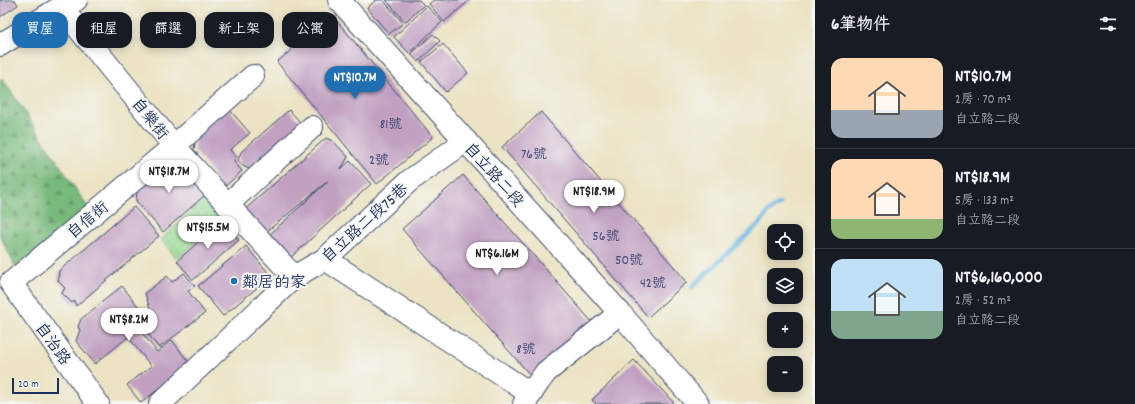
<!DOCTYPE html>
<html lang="zh-TW">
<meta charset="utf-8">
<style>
body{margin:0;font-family:Dekko,"LXGW WenKai TC",sans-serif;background:#242831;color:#f1f3f6;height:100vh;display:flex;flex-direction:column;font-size:15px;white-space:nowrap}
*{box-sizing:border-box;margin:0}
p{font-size:13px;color:#9ea1a6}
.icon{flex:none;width:22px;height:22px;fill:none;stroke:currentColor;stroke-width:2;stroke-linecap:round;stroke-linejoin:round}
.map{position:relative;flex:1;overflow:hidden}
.details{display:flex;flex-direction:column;background:#171b24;width:320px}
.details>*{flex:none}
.banner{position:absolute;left:12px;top:12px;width:380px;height:36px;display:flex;gap:8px}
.fabs{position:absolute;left:767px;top:224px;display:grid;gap:8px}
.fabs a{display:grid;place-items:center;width:36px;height:36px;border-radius:8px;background:#171b24;box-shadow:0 2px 10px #0003;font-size:20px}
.scale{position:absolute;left:12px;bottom:10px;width:47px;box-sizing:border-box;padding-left:4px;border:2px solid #1b2f5e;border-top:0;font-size:11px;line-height:14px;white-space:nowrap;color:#1b2f5e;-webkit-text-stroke:3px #f6f6f2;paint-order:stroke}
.price{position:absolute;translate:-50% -34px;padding:0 9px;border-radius:14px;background:#fff;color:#222;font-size:13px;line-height:26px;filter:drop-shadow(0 1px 2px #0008)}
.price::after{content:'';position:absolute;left:50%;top:24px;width:12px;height:9px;margin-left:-6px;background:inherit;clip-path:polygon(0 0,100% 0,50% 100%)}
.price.on{background:#1f6fb2;color:#fff}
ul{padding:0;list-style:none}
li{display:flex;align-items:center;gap:12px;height:100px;padding:0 16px}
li+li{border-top:1px solid #363941}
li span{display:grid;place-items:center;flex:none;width:112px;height:80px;border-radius:12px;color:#555}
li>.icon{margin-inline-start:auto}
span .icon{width:48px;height:48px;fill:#fffc;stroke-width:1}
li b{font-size:17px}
h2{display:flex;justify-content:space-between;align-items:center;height:48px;padding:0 16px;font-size:17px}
.tag{padding:0 14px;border-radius:12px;background:#171b24;box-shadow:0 2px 10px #0003;font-size:14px;line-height:36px}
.tag.on{background:#1f6fb2;color:#fff}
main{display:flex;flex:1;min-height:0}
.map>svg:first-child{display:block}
</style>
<main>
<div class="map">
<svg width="815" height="404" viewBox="0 0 815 404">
<defs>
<pattern id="forest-firs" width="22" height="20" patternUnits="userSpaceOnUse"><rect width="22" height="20" fill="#78b97b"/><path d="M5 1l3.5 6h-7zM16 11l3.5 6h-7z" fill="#629768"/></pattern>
<pattern id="park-dots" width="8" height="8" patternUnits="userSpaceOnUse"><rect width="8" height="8" fill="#95d991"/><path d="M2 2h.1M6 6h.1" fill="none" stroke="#80bb7f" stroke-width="1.8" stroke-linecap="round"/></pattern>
</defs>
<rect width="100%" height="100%" fill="#f6f6f2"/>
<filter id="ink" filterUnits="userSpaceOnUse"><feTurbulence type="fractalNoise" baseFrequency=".025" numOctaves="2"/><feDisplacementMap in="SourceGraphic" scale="8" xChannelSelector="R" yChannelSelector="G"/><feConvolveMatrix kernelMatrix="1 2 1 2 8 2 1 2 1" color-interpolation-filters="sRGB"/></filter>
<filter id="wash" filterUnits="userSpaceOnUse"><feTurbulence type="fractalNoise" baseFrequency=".012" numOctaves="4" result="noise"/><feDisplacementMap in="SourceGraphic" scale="16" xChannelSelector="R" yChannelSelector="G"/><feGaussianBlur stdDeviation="0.9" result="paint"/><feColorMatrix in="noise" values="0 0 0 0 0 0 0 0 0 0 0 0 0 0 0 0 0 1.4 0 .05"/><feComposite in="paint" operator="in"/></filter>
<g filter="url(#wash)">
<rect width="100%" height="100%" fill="#ebe3c3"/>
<path fill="url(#forest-firs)" stroke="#4a746c" d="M2,78L89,209L16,268L0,236V80Z"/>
<path fill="url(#park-dots)" stroke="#588478" d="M204,200L221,220L177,259L161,239Z"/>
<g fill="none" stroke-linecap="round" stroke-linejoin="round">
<path stroke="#64b4df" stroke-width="4.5" d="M692,287L762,221L769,211L780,204"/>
</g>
<g id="blocks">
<g fill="#c1a0c2">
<path d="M0,0H15L18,5L0,17Z"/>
<path d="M376,0H383L403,23L389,34L367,8Z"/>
<path d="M386,0H419L424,5L405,22Z"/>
<path d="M434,0H470L444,22L429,4Z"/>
<path d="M427,6L442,22L409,53L394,37Z"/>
<path d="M333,16L433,137L377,184L277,62Z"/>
<path d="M433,34L440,41L418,62L411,54Z"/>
<path d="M443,44L468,73L446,92L421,62Z"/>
<path d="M227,107L250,133L230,150L236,157L234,162L242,171L219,192L213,174L194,150L196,135Z"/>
<path d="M289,110L301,123L249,169L243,166L238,160L241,152Z"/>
<path d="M541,112L687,282L648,317L502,147Z"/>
<path d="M326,138L333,141L348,157L341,169L350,161L371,184L276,271L255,248L328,181L254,242L241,213Z"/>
<path d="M168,160H178L207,193L163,232L136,201L138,185Z"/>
<path d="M463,175L592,322L531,376L402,229Z"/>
<path d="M134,207L159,236L76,306L74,301L72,303L62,293L65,288L58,281L59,271Z"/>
<path d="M222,221L239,240L193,280L177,261Z"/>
<path d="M246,246L271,276L223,316L198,286Z"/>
<path d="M184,273L195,286L188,291L205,313L159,348L143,328L157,318L150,309L145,293L167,276L172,282Z"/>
<path d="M122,286L150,321L139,329L157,352L172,340L190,364L141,403L127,385L151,366L128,337L95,364L76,341L80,330L78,327L81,319Z"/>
<path d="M634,360L675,404H596L592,400Z"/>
</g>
</g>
</g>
<g filter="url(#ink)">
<use href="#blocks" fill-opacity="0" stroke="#3a4a6d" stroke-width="1"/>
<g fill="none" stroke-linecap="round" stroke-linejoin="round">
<defs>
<g id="minor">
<path d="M339,0L620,313L698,404"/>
<path d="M61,7L174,146L294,277"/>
<path d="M0,45L61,7L76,0"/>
<path d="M227,205L312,127"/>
<path d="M325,259L531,394"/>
<path d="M11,283L174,146L253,76"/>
<path d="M11,283L98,404"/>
<path d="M160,404L294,277L325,259L409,181L466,141"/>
<path d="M524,404L538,383L546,372L620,313"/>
</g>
</defs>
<use href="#minor" stroke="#3a4a6d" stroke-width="24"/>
<use href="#minor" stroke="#fff" stroke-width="22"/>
</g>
</g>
<circle fill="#1f6fb2" stroke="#f6f6f2" stroke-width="1.5" cx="234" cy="281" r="4"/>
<g text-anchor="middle" stroke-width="4" stroke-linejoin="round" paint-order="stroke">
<g font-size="14" fill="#444b77">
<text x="391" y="128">81號</text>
<text x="534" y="158">76號</text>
<text x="379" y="164">2號</text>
<text x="606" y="240">56號</text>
<text x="629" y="264">50號</text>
<text x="653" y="287">42號</text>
<text x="526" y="353">8號</text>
</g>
<g font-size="16" fill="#1b2f5e" stroke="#f6f6f2">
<text transform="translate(151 118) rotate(51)" y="6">自樂街</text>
<text transform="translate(495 174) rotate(48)" y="6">自立路二段</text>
<text transform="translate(87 219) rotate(-40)" y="6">自信街</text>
<text transform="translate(364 222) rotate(-42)" y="6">自立路二段75巷</text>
<text transform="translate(54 343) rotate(54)" y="6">自治路</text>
</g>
<g font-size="16" fill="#1b2f5e" stroke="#f6f6f2" text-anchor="start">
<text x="242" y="287">鄰居的家</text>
</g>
</g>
</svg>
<div class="fabs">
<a><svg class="icon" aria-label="locate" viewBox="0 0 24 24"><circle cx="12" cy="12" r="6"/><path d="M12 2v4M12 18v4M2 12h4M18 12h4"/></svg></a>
<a><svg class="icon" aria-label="layers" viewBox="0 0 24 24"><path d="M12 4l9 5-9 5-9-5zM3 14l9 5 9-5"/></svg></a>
<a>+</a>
<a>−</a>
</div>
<div class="scale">20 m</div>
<b class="price on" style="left:355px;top:100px">NT$10.7M</b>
<b class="price" style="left:169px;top:194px">NT$18.7M</b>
<b class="price" style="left:594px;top:214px">NT$18.9M</b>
<b class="price" style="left:208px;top:250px">NT$15.5M</b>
<b class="price" style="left:497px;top:276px">NT$6.16M</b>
<b class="price" style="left:129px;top:342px">NT$8.2M</b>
<div class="banner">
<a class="tag on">買屋</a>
<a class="tag">租屋</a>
<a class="tag">篩選</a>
<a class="tag">新上架</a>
<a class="tag">公寓</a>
</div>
</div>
<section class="details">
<h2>6筆物件<svg class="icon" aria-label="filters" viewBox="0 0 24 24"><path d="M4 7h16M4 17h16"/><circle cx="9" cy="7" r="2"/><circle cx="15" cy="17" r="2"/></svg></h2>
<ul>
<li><span style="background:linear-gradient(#ffd9b3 65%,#9aa5b1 0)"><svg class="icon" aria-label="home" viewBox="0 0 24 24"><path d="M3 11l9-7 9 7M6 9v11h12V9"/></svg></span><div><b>NT$10.7M</b><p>2房 · 70 m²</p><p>自立路二段</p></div></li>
<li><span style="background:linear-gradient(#ffd9b3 75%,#8fb573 0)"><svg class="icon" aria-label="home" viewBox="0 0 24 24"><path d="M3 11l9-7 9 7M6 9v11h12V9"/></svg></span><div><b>NT$18.9M</b><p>5房 · 133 m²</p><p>自立路二段</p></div></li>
<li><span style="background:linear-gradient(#bfe0f5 65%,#7fa58c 0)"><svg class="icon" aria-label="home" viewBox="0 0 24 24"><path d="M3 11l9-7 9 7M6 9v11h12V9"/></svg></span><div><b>NT$6,160,000</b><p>2房 · 52 m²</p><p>自立路二段</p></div></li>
</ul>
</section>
</main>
